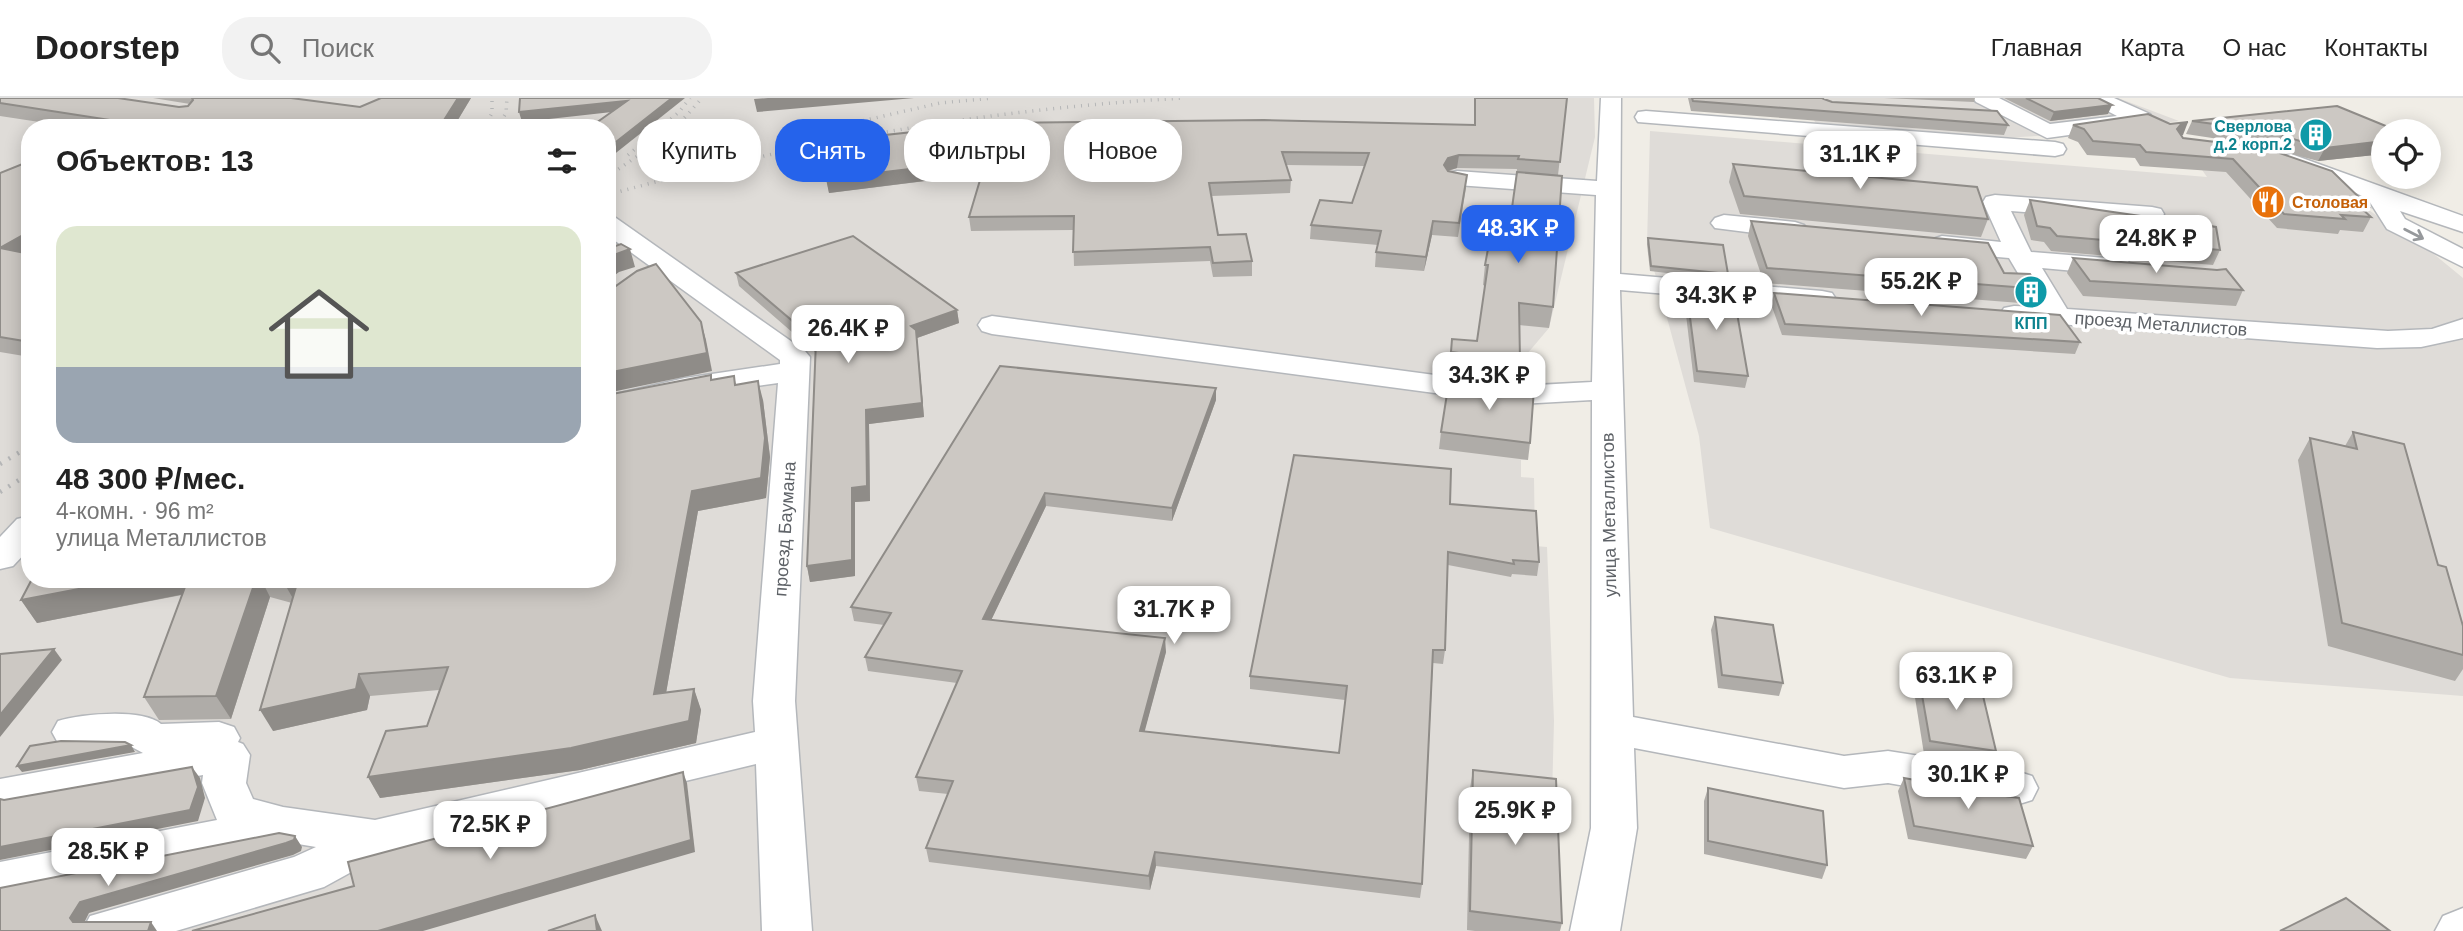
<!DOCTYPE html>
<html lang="ru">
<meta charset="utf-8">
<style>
body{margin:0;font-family:Helvetica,sans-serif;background:#f2f2f2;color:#222;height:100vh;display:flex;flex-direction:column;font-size:26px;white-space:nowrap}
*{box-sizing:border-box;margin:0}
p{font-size:23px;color:#767676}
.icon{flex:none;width:38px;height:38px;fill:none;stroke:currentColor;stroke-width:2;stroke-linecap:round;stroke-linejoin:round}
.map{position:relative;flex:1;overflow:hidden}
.details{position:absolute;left:21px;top:21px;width:595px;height:469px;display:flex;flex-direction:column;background:#fff;border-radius:28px;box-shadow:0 4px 18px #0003}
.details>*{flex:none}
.top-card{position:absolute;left:637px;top:21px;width:665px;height:63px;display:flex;gap:14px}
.buttons{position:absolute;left:2371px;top:21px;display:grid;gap:14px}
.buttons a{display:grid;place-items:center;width:70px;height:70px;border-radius:50%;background:#fff;box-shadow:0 4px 18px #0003;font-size:35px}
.price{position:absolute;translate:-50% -60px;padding:0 16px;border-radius:14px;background:#fff;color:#222;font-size:23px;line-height:46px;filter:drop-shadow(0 2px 4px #0008)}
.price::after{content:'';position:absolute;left:50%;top:42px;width:21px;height:16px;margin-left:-10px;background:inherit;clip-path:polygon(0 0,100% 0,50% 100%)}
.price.on{background:#2563eb;color:#fff}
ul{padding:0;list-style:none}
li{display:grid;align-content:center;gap:14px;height:371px;padding:0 35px}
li+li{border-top:2px solid #e0e0e0}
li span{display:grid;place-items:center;height:217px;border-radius:21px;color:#555}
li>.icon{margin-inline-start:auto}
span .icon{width:126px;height:126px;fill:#fffc;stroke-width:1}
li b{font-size:30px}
h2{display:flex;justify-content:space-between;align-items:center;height:84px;padding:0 35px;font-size:30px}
.chip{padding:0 24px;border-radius:28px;background:#fff;box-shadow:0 4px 18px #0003;font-size:24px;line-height:63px}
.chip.on{background:#2563eb;color:#fff}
header{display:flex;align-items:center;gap:42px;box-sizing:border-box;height:98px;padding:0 35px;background:#fff;border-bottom:2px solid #e0e0e0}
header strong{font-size:33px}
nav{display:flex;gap:38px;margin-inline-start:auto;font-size:24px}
.search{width:490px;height:63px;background:#f2f2f2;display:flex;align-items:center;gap:18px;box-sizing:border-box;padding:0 24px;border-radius:28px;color:#767676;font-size:26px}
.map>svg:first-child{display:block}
</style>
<header>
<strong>Doorstep</strong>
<div class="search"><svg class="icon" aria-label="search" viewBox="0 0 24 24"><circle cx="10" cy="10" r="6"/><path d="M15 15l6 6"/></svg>Поиск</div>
<nav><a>Главная</a><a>Карта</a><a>О нас</a><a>Контакты</a></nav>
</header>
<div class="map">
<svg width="2463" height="833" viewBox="0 0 2463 833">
<rect width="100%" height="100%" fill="#f0ede6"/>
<g fill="#dfdcd8" fill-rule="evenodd">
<path d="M0,0H1594L1595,39L1549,230L1516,269V290L1528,362H1521V379L1534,380L1535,448L1547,449L1554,623L1552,700L1557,833H0ZM30,30H607V481H30Z"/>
<path d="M1803,0H2118L2179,23L2073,36L2000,40L1818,30Z"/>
<path d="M1650,33L2207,79L2200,69L2317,77L2435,157L2463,180V598L2230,580L1710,430L1699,338L1647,146Z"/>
</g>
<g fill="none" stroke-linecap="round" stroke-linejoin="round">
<defs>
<g id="minor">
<path d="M1601,0H1621L1620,176L1822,193L1832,195L1836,201L1832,207L1822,209L1620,192L1633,619L1844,658L1888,653L2016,673L2032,678L2038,690L2032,702L2016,707L1888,685L1844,690L1634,650L1637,730L1620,833H1570L1591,730L1592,302L1517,306L992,236L982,233L978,227L982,221L992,218L1517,288L1592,284L1596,97L1457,87L1449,85L1445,80L1449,75L1457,73L1597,83Z"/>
<path d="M1973,0H1999L2050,26L2117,18L2090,4L2087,0H2114L2150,16L2153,21L2150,26L2142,27L2047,40L1976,4Z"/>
<path d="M1646,13L2055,44L2063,46L2066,51L2063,56L2055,58L1638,24L1635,19L1638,14Z"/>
<path d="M2291,56L2463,118V134L2400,113L2405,121L2463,151V169L2387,131L2368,101L2344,89L2283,68L2279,63L2283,58Z"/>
<path d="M1995,97L2152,109L2161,111L2164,116L2161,121L2152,123L2011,113L2031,154L2119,161L2128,163L2132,169L2128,175L2119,177L2042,170L2067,211L2388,233L2432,231L2463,221V240L2421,249L2377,250L2004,222L2000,216L2004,210L2014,208L2038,209L2009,160L1942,154L1933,151L1929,146L1933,141L1942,138L2001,144L1983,104L1986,99Z"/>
<path d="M1724,117L1795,124L1804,127L1808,132L1804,137L1795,140L1715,130L1711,125L1715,120Z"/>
<path d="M607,118L616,120L805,253L810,259L795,603L812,833H762L756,666L386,755L324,789L176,833H82L90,818L294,759L316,749L286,744L0,802V764L217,722L202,685L203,677L13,711L0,707V681L143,655L130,648L73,649L58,645L52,634L58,623C81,616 142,610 161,626L219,624L234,629L240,640L238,644L243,646L250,657L246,685L253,701L283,709L375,722L755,634L753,603L778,285L685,298L607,316V298L685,280L780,266V262L607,137Z"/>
<path d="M30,418V450L13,468L0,471V439L17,421Z"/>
<path d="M2463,810V833H2435L2443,818Z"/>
</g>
</defs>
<use href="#minor" stroke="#b4b7bb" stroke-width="3"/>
<use href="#minor" fill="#fff" fill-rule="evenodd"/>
<g stroke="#b5b6b7" stroke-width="3.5" stroke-dasharray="1 6" stroke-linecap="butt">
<path d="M484,30L492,15V0"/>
<path d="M497,30L506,15L507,0"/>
<path d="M788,40L940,5L993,0"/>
<path d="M628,57L679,14L690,0"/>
<path d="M607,79L671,35L702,0"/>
<path d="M607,97C799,44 986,11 1185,0"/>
</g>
<g stroke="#b5b6b7" stroke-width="4.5" stroke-dasharray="2 8" stroke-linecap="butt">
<path d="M0,366L30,348"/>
<path d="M0,394L30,375"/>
</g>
</g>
<g fill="#afaca8">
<path d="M0,0L179,9L188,8L190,6L153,0H291L360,9L471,0L453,30H79L0,18Z"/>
<path d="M1474,0H1567L1558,77L1553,209L1549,230L1519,227L1520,263L1516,285L1449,276L1452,241L1477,243L1485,188L1483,187L1485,167L1512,110L1517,71L1457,70L1448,73L1466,90L1458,139L1432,137L1424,173L1375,169L1376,154L1378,147L1310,141L1311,127L1352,105L1365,68L1286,67L1291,82L1290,95L1212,98L1218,137L1252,163V178L1213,179L1210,163L1074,168L1073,132L971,133L969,119L982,76L829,95L820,44L1474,27Z"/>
<path d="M1688,0H1822L1824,1L1832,4L2008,27L2004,37L1691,13Z"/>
<path d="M1884,0H1975L1974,4Z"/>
<path d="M2004,0H2098L2108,16L2050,23Z"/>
<path d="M2192,23L2384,33V56L2318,63L2258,47L2186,36Z"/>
<path d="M2073,27L2183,37H2181L2183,40L2369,109L2366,115L2371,119L2363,134L2340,132L2338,136L2277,130L2226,74L2140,68L2135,60L2087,57L2078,44L2068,40Z"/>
<path d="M1733,66L1988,121L1981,139L1740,116L1729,84Z"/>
<path d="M0,75L30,153L26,155L30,156V259L0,254Z"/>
<path d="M2030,102L2220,152L2213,167L2051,153L2044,144L2031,142L2024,117Z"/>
<path d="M1751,123L2004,175L2039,191L2033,206L1764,185L1748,138Z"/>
<path d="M1648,140L1728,176L1726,182L1650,173L1647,146Z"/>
<path d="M2073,160L2243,192L2236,208L2083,198L2067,175Z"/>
<path d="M736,175L957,212L959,225L917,240L924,319L869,326L870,403L855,404V478L810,484L807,468L815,254L739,188Z"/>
<path d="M1686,189L1748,278L1745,290L1694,284L1684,200Z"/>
<path d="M1774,195L2080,244L2075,256L1782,237L1771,206Z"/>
<path d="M734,278L736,287L763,302L770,359L766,400L698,413L666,595L694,591L701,612L696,645L580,672L380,700L368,679L427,628L439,592L370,598L367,612L273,633L292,505L270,499L231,621L159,622L144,599L182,497L37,525L21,502L32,481H607L712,282Z"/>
<path d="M1216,290V302L1172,423L1046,408L991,522L1166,554L1144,634L1339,655L1345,602L1250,591V578L1450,406L1539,464L1537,478L1512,476L1511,479L1448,467L1445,552L1443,566L1433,565L1422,786L1420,800L1156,768L1150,792L929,764L926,750L948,696L919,693L916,679L957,585L868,573L865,559L884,527L854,523L851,509Z"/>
<path d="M1441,334L1530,345L1528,362L1439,351Z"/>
<path d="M2353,334L2438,467L2463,528V571L2455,583L2328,548L2298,362L2310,340L2345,348Z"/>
<path d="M1715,519L1783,585L1779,598L1718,590L1711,532Z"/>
<path d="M1918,574L1996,653L1990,666L1924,656L1913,587Z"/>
<path d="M1473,672L1562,825L1560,833H1475L1467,832L1470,690Z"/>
<path d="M1904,680L1935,686L1937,682L2006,698L2033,748L2026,761L1908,741L1898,693Z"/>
<path d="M1708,690L1827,767L1822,781L1704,756V703Z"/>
</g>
<g fill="#8f8c88">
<path d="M458,0H471L453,30H439Z"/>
<path d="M672,0H685L607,62V51Z"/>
<path d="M768,0H914L757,14L754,1Z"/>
<path d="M627,3L630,12L522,24L519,14Z"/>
<path d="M2112,7L2108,16L2050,23L2054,14Z"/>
<path d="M2188,24L2183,37L2176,38L2177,31L2182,25Z"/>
<path d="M2384,43V56L2318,63L2325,50Z"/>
<path d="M1459,57L1457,70L1447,73L1444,67L1448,60Z"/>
<path d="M986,62L988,75L829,95L826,81Z"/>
<path d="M1433,123L1432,137L1424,173L1426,159Z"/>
<path d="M30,133V153L9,165L0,150Z"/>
<path d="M630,151L635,169L619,174L607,183V162L614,157Z"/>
<path d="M957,212L959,225L917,240L924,319L869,326L870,403L855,404V478L810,484L807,468L866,312L911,228Z"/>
<path d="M701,224L706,242L712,273L607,295V275Z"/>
<path d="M758,283L763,302L770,359L766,400L698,413L662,618L654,596L692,393Z"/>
<path d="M1216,290V302L1172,423V410Z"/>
<path d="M1045,395L1046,408L985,535L983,521Z"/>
<path d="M131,481H199L205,492L37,525L21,502Z"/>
<path d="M256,481H261L270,499L231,621L216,598Z"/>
<path d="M284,481H302L296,506L283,483Z"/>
<path d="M1165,540L1166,554L1141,647L1140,633Z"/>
<path d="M54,551L62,562L0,639V617Z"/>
<path d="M359,576L370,598L367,612L273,633L260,612Z"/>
<path d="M694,591L701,612L696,645L580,672L380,700L368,679Z"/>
<path d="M131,647L135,654L22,674L17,668Z"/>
<path d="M192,669L200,680L205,700L198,723L0,762V749Z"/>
<path d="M683,674L687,685L695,754L423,833H378Z"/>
<path d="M295,738L302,749L301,753L293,757L89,815L80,833L70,820L80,804Z"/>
<path d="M1155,754L1156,768L1150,792L1149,778Z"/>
<path d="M595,817L602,833H597Z"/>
<path d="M151,824L157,833H148Z"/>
</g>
<g fill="#ccc8c3" stroke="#8f8c88" stroke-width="2">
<path d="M0,0H118L179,9L188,8L193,2L192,0H291L360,9L381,0H458L439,30H133L142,27L0,5Z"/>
<path d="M520,0H672L607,51V30H589L627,3L519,14Z"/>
<path d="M1475,0H1567L1560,64L1518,61L1519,58L1459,57L1448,60L1444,67L1448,73L1467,77L1459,125L1433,123L1426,159L1376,154L1381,133L1311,127L1320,102L1352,105L1369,55L1282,54L1291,82L1209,85L1218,137L1246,136L1252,163L1213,165L1210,149L1073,154L1074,118L969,119L986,62L826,81L820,44L997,25L1264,22L1475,27Z"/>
<path d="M1692,0H1822L1824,1L1832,4L1997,13L2008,27L1693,3Z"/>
<path d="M2026,0H2098L2112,7L2054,14Z"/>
<path d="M2337,8L2398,33H2384V43L2325,50L2265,33L2192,23Z"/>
<path d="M2148,16L2170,26L2188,24L2182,25L2177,31L2183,40L2265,50L2332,73L2369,109L2359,108L2371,119L2341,117L2345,121L2284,116L2233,61L2146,54L2140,47L2093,43L2084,31L2073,27Z"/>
<path d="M30,63V133L0,150L30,156V244L0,239V75Z"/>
<path d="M1733,66L1977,89L1988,121L1744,98Z"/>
<path d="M1517,74L1562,78L1553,209L1519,205L1520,263L1451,254L1452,241L1477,243L1488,167H1485L1496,108L1512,110Z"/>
<path d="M2030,102L2216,129L2220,152L2057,138L2050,130L2037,128Z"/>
<path d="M1751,123L1988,145L2004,175L2030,176L2039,191L1767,170Z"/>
<path d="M853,138L957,212L911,228L916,232L922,305L866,312L867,388L852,390V462L807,468L816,243L736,175Z"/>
<path d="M1648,140L1723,147L1728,176L1651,168Z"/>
<path d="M621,146L630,151L614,157L607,162V151Z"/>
<path d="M2073,160L2217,172L2226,171L2243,192L2090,183Z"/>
<path d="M656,166L701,224L707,255L607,275V191L613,190L637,173Z"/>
<path d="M1686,189L1733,192L1748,278L1697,273Z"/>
<path d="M1774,195L2060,217L2080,244L1785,226Z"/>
<path d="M1000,268L1216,290L1172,410L1045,395L983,521L1165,540L1140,633L1339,655L1347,588L1250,578L1294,357L1451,371L1450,406L1536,413L1539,464L1513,462L1514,466L1448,454L1445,552H1433L1422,786L1155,754L1149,778L926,750L953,683L916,679L962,573L865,559L891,515L851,509Z"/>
<path d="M711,277V282L734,278L735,287L758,283L765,340L761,380L692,393L654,596L694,591L689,623L571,650L368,679L386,633L427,628L448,569L359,576L356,591L260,612L298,482L304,481H607V297Z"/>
<path d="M1449,283L1519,292L1534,291L1530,345L1441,334Z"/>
<path d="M2353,334L2404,346L2438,467L2446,469L2463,528V557L2342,525L2310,340L2357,351Z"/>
<path d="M32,481H131L21,502Z"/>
<path d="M188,481H256L216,598L144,599Z"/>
<path d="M1715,519L1773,527L1783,585L1722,577Z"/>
<path d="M54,551L0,617V556Z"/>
<path d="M1918,574L1980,585L1996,653L1930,643Z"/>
<path d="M61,643L125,644L131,647L17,668L30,648Z"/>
<path d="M192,669L198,689L190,712L0,749V701L4,702Z"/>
<path d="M1473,672L1556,681L1562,825L1470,813Z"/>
<path d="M683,674L691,742L378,833H192L354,788L348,764Z"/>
<path d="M1904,680L1937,686V682L2005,694L2006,698L2019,700L2033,748L1914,728Z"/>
<path d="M1708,690L1823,713L1827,767L1708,743Z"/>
<path d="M279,735L295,738L294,742L286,745L80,804L70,820L73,824H151L148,833H0V790Z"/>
<path d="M2346,800L2390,833H2280Z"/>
<path d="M595,817L597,833H548Z"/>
</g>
<defs><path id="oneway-shaft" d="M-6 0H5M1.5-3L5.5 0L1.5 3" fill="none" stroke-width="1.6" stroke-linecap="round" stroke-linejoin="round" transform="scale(1.75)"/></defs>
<use stroke="#96999c" href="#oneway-shaft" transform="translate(2414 136) rotate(27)"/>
<defs>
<symbol id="building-disc" viewBox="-11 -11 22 22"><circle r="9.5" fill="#0f9aa8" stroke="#fff"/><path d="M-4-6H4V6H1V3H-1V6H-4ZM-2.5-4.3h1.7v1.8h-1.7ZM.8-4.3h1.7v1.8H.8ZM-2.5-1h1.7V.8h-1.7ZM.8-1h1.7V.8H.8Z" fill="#fff"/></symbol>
<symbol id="restaurant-disc" viewBox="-11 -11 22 22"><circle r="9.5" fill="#e8710a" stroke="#fff"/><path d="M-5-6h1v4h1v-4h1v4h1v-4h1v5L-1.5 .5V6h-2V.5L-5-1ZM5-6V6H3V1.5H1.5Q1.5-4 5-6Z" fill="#fff"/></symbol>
</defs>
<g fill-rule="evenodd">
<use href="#building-disc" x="2297" y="18" width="38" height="38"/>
<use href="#restaurant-disc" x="2249" y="85" width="38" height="38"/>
<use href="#building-disc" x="2012" y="175" width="38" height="38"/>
</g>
<g text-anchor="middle" stroke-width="7" stroke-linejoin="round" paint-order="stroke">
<g font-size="16" font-weight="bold" fill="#0d838f" stroke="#fff" text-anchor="end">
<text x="2292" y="34">Сверлова<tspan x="2292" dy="18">д.2 корп.2</tspan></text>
<text x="2031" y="231" text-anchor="middle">КПП</text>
</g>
<g font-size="16" font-weight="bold" fill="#c56008" stroke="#fff" text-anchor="start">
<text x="2292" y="110">Столовая</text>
</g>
<g font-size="18" fill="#5e6267" stroke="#fff">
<text transform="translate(2161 226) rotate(4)" y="6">проезд Металлистов</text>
<text transform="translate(1609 417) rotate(-91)" y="6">улица Металлистов</text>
<text transform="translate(785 431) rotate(-86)" y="6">проезд Баумана</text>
</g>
</g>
</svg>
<div class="buttons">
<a><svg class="icon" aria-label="locate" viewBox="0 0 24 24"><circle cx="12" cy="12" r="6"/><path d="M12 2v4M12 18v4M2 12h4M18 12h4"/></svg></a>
</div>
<b class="price" style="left:1860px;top:93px">31.1K ₽</b>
<b class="price on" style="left:1518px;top:167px">48.3K ₽</b>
<b class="price" style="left:2156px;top:177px">24.8K ₽</b>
<b class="price" style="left:1921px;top:220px">55.2K ₽</b>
<b class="price" style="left:1716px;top:234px">34.3K ₽</b>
<b class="price" style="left:848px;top:267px">26.4K ₽</b>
<b class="price" style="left:1489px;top:314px">34.3K ₽</b>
<b class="price" style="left:1174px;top:548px">31.7K ₽</b>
<b class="price" style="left:1956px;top:614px">63.1K ₽</b>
<b class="price" style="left:1968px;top:713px">30.1K ₽</b>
<b class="price" style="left:1515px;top:749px">25.9K ₽</b>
<b class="price" style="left:490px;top:763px">72.5K ₽</b>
<b class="price" style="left:108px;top:790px">28.5K ₽</b>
<div class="top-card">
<a class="chip">Купить</a>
<a class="chip on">Снять</a>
<a class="chip">Фильтры</a>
<a class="chip">Новое</a>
</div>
<section class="details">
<h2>Объектов: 13<svg class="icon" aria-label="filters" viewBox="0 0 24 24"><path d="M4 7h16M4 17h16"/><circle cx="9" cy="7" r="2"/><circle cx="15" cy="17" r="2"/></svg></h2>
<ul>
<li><span style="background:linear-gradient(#dfe7d0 65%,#9aa5b1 0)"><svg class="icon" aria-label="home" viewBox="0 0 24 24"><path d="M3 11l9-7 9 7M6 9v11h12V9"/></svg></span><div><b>48 300 ₽/мес.</b><p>4-комн. · 96 m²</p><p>улица Металлистов</p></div></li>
</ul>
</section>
</div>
